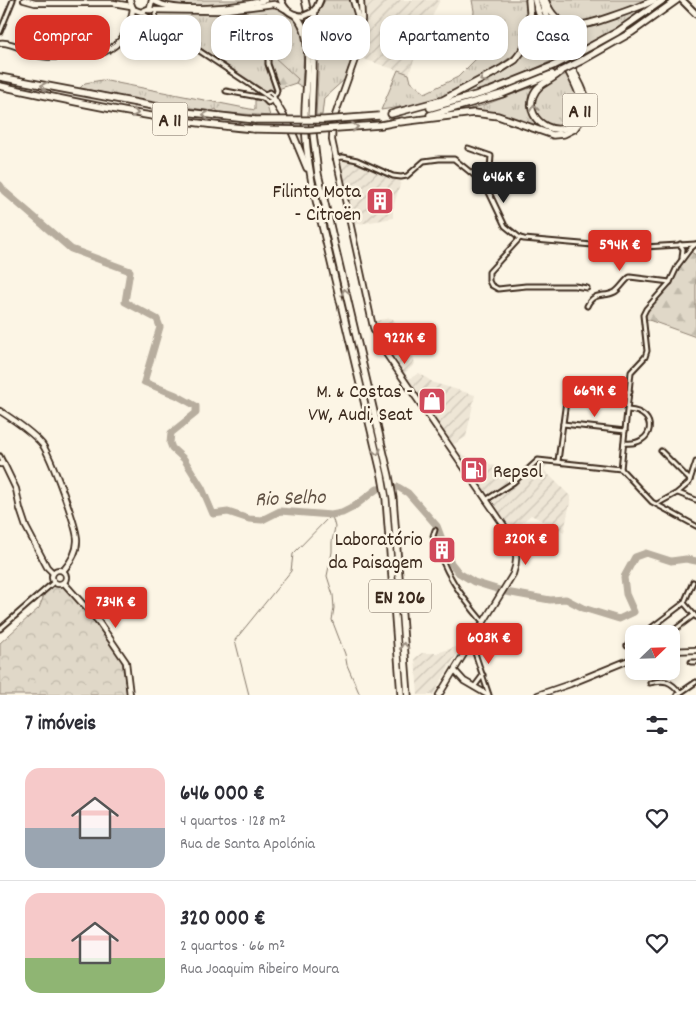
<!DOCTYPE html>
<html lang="pt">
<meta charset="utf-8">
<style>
body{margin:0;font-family:Dekko,sans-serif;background:#f7f7f7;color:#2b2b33;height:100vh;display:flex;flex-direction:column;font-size:19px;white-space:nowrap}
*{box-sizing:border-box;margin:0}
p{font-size:16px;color:#7c7c81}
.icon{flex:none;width:28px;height:28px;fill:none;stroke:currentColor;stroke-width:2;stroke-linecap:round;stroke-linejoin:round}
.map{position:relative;height:695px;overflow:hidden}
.drawer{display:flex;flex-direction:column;background:#fff;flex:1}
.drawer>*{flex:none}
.hud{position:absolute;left:15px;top:15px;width:666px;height:45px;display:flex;gap:10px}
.needle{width:32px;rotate:67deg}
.tools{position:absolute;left:625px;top:625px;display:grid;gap:10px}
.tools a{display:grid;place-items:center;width:55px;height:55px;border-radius:10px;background:#fff;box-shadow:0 2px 8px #0003;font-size:25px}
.price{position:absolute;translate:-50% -42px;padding:0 11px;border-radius:5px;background:#d93025;color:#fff;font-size:16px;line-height:32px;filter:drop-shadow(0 1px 2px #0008)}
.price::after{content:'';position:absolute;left:50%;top:30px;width:15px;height:11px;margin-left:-8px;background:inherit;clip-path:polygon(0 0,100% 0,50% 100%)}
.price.on{background:#222;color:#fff}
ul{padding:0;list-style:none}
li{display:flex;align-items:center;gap:15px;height:125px;padding:0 25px}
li+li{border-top:1px solid #e1e1e2}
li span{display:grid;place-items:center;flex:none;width:140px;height:100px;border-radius:15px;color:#555}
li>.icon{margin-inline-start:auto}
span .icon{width:60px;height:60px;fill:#fffc;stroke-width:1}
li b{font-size:21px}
h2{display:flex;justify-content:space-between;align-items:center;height:60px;padding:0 25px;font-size:21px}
.chip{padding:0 18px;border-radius:15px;background:#fff;box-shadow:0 2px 8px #0003;font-size:18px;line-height:45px}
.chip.on{background:#d93025;color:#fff}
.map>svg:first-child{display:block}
</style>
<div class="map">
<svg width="696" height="695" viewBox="0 0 696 695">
<defs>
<pattern id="industrial-furrows" width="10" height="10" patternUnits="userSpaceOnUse" patternTransform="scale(1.25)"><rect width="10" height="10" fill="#eee6d6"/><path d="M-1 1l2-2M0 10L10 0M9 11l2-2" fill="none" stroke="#cdc5b7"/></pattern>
<pattern id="grass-tufts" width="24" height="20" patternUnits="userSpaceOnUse" patternTransform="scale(1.25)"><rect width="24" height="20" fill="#e0d8c8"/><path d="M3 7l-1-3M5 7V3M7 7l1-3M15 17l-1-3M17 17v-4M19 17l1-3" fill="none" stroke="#c1baab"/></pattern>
<pattern id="forest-firs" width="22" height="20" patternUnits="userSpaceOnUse" patternTransform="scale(1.25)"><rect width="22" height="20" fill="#e0d8c8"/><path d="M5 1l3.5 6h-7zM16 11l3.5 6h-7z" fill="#c1baab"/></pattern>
<pattern id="park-crowns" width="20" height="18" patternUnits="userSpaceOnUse" patternTransform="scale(1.25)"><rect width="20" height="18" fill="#e0d8c8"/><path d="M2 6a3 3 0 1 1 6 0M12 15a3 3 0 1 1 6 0" fill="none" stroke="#c1baab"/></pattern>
</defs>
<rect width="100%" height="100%" fill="#fcf5e5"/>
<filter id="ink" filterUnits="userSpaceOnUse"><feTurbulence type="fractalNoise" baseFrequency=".02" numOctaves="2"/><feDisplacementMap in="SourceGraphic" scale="10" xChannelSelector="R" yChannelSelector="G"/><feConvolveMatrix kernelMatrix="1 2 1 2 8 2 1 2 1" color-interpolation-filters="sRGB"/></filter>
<g filter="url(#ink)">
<g fill="url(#industrial-furrows)">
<path d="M363,0H440L423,36L409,74L360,58Z"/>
<path d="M346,160L363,164L393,178L399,179L401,181L393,208V218L353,225L340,165L342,161Z"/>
<path d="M390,318L393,319L410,343L415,364L405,373L409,379L419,373L434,383L475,395L466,437L452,445L384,346L375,321Z"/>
<path d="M459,452L471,459L476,456L480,460L497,467L511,486L531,472L529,470L536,464L539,462L549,463L543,469L571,497L564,532L531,515L512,531L493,503L494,499L489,493L483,489Z"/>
<path d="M456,647H461L433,695H418L415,658L422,653H437Z"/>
</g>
<g fill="url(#grass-tufts)" stroke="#8e8173">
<path d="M158,0H255C235,5 175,10 158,0Z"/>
<path d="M325,0H350L353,8L356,23L357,36L353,54L345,79L324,98L322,115H316L319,55L315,19Z"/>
<path d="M472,0H525L527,26L525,39L515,54L498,66L439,99L413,105L381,110L398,70L409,74L411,82L425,93L458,77L491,44L473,25L474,11Z"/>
<path d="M550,0H648C622,10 561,42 550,0Z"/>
<path d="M270,6L278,7L297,22L302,29L304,49L302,87L296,83L298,79L269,57L267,13L246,16L239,33L240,39L234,50L252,58L267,51L268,72L275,92L266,91L258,86L160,21L157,16L159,13L163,12L203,14L228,13Z"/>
<path d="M648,6L621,26L569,53L554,20L566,27L581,29Z"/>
<path d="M535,12L558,58L510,80L453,98C479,81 519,74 531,43C535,33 532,21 535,12Z"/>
<path d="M567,74C571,82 576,90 577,99C581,115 565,134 547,125C532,117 530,97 543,86C550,81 559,77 567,74Z"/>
<path d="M102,80L255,110V100L263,101L267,106L270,116L218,112L216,109L212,111L144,101L80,88L85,83Z"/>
<path d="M535,86C528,96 526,111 535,121C538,125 544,128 547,131L502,114L463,111L487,104Z"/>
</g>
<g fill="url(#forest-firs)" stroke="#8e8173">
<path d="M273,56L298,79L296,83L278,89L270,67L269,57Z"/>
<path d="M691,252L696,255V337L646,319V312L672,283L680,265Z"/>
</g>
<path fill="url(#park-crowns)" stroke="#8e8173" d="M64,585L75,595L106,634L107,640L122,661L127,695H0V643L39,608L45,593L53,586Z"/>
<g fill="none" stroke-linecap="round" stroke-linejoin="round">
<g stroke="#85796b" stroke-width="1">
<path d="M332,516L335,527L332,542V552L327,576L333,595L334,608L332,620L345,654L347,665L360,695"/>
<path d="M249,695L235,640L291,571L293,554L331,515"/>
</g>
<path stroke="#b7ad9e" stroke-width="7" d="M0,185L4,191L71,249L130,271L125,302L157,319L160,327L144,382L176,395L196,406V413L171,433L170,443L172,448L184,459L202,488L213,514L228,512L249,519L262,520L280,511L331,515L342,513L352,508L377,489L398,487L408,493L437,526L451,563L459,573L474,582L506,592L550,600L566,599L583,608L619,619L634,612L626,594L624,577L635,557L646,553L671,561L686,559L696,561"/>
<defs>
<g id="street">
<path d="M157,10L155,15L158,23"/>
<path d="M141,12L273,100"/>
<path d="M0,32L13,0"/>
<path d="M268,39V64L277,90L276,94L274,95V100"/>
<path d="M226,91L263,98"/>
<path d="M265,94L270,92L274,95"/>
<path d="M263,98L268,103L274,100"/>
<path d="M468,148L491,156L489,181L485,184"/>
<path d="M335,158L343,157L357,160L393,176L401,177L407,176L424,161L439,159H454L485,184L505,226L520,238L524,239L627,248L696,244"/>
<path d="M489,181L506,183L527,170"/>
<path d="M520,238L489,272V281L491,285L498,289L526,286H575L587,288"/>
<path d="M680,244L683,249L682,258"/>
<path d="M587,306C594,291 604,298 615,292C621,288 624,281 630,277L670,282"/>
<path d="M563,424L625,431"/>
<path d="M624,443C654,447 660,412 628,410"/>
<path d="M661,451L690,480"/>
<path d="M0,456L4,464"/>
<path d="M558,461L568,386L630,392"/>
<path d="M621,469L631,372L645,357L647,351L643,315L646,309L670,282L678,265L690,249L696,244"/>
<path d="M621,469L652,502L696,526"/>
<path d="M678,493L696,500"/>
<path d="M486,500L514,482L538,460L621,469"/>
<path d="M657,504L677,493L689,483L696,462"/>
<path d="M435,530L433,536C444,571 459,594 483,622"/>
<path d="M684,603L696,617"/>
<path d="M0,629L54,582"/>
<path d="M643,634L684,603L693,582"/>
<path d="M669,634L694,615"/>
<path d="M471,641L489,695"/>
<path d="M634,641L627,646L634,649"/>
<path d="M691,662H696"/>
<path d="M650,683C664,679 671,681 680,693"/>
<path d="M474,687L483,675"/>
<path d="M677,695L696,682"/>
</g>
<g id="secondary">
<path d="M24,0L35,3H113L131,6"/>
<path d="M130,0L133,9L141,12L150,8L152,0"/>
<path d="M153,0C172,15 242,6 265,0"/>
<path d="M353,0L359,20"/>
<path d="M361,0L362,19L359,48L333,121L332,140L373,327L380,345L505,527C515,543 520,556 513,574L439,695"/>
<path d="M148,10L219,11L274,4L280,6L285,9"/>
<path d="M0,43C11,41 28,53 41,56C61,59 84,54 104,52C123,44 131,27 133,8"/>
<path d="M0,411C14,420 31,431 42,444C50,455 78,528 77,541C77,552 70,563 63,571"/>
<path d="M0,464H4L16,489L20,509L26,527L47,567L53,573"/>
<circle cx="59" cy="577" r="7"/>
<path d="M64,583L98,621L126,662L130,695"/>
<path d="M671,651L696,650"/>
<path d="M455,671L464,681L488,695"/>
<path d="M538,695L570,684L634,658"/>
</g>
<g id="primary">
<path d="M281,0C285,11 292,16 304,16"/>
<path d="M682,0L696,14"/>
<path d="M313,12L317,7L320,0"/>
</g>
<g id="highway">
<path d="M305,0L313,36V68L311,117L318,174L389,476L393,498L408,695"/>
<path d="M535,0C541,25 556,47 568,70C572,79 578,88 580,98C581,104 581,111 578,117C563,143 523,123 533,96C538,82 553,81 561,71"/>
<path d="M545,0C558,34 582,27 610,17C625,12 640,7 654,0"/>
<path d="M295,15C317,35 304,90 305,117C305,139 308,161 312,183L382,476L386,499L401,695"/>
<path d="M313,22L315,10"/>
<path d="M577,54L617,32L663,0"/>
<path d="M581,61L632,32L677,0"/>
<path d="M0,77L185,112L255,120"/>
<path d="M0,86C84,104 168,122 254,129"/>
<path d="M274,100L290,127L307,168"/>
<path d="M430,108L490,91L555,65"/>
<path d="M391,114L443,100L501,69L515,60L524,48L530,33L531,24L529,0"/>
<path d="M430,115L502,94L552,74"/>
<path d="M400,122L474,113L498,116L553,135L564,134L574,129L584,116L586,98L581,86L550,25L541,0"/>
<path d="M381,125L402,121"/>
</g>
</defs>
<use href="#street" stroke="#3b2a1e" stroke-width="7"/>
<use href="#secondary" stroke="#3b2a1e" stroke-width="8"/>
<use href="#primary" stroke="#3b2a1e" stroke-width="9"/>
<use href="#highway" stroke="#3b2a1e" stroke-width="9"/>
<use href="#street" stroke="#fcf5e5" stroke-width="3"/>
<use href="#secondary" stroke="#fcf5e5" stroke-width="4.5"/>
<use href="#primary" stroke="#fcf5e5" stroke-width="5"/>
<use href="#highway" stroke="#fcf5e5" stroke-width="5.5"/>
<defs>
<path id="primary-bridge" d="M304,16L311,13"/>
<g id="highway-bridge">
<path d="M555,65L577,54"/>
<path d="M561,71L581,61"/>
<path d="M255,120H324L379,116"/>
<path d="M254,129L309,130L381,125"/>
</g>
</defs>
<use href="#primary-bridge" stroke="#3b2a1e" stroke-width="9" stroke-linecap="butt"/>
<use href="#highway-bridge" stroke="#3b2a1e" stroke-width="9" stroke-linecap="butt"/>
<use href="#primary-bridge" stroke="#fcf5e5" stroke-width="5"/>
<use href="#highway-bridge" stroke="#fcf5e5" stroke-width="5.5"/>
</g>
<defs><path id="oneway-chevron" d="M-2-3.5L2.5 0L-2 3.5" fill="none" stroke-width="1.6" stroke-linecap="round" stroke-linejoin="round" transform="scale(1.25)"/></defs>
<g stroke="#9c9082">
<use href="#oneway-chevron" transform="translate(483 79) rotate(152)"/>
<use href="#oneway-chevron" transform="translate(44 86) rotate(-169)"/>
<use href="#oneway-chevron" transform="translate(534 108) rotate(-98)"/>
<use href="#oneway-chevron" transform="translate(135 113) rotate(10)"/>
<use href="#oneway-chevron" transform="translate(206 115) rotate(-172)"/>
<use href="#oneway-chevron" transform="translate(355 127) rotate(-5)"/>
<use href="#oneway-chevron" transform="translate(345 292) rotate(-103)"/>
<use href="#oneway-chevron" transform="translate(377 452) rotate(77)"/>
<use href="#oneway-chevron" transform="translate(404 646) rotate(-95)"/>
</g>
</g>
<defs>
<symbol id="building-square" viewBox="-11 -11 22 22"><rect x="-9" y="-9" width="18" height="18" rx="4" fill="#d1495b" stroke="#fcf5e5"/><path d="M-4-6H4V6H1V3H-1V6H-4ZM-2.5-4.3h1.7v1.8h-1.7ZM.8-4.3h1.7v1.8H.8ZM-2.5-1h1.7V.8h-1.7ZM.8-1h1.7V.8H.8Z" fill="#fff"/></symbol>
<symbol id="shop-square" viewBox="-11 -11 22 22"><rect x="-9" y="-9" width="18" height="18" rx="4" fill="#d1495b" stroke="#fcf5e5"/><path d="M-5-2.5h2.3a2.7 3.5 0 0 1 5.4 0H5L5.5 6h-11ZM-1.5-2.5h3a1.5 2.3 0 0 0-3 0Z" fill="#fff"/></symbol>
<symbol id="fuel-square" viewBox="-11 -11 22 22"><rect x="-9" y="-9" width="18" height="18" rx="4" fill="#d1495b" stroke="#fcf5e5"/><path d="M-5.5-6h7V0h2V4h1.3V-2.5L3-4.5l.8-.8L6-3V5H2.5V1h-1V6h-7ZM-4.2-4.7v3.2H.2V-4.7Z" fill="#fff"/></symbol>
</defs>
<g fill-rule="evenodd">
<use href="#building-square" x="364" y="185" width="32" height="32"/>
<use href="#shop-square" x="416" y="385" width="32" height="32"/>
<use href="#fuel-square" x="458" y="454" width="32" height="32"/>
<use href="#building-square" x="426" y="534" width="32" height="32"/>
</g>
<g text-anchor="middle" stroke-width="5" stroke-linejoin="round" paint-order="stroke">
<g fill="#fcf5e5" stroke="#75675a" stroke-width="1">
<rect x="562.5" y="93.5" width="35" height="33" rx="4"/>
<rect x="152.5" y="102.5" width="35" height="33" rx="4"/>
<rect x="369" y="579.5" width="62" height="33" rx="4"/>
</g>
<g font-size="19" font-weight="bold" fill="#3b2a1e">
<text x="580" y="117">A 11</text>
<text x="170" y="126">A 11</text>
<text x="400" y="603">EN 206</text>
</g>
<g font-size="20" fill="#3b2a1e" stroke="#fcf5e5" text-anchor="end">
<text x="361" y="197">Filinto Mota<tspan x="361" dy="23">- Citroën</tspan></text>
<text x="413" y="397">M. &amp; Costas -<tspan x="413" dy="23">VW, Audi, Seat</tspan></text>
<text x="493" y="477" text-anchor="start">Repsol</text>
<text x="423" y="545">Laboratório<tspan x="423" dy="23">da Paisagem</tspan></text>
</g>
<g font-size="21" font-style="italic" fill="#605144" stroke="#fcf5e5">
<text transform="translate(290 497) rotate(-2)" y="7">Rio Selho</text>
</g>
</g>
</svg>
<div class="tools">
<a><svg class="needle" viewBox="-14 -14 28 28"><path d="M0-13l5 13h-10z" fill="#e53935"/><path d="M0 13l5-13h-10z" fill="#7c7c81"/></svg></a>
</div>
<b class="price on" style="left:504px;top:204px">646K €</b>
<b class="price" style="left:620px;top:272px">594K €</b>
<b class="price" style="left:405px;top:365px">922K €</b>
<b class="price" style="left:595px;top:418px">669K €</b>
<b class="price" style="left:526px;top:566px">320K €</b>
<b class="price" style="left:116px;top:629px">734K €</b>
<b class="price" style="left:489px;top:665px">603K €</b>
<div class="hud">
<a class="chip on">Comprar</a>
<a class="chip">Alugar</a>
<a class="chip">Filtros</a>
<a class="chip">Novo</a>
<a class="chip">Apartamento</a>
<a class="chip">Casa</a>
</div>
</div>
<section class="drawer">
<h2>7 imóveis<svg class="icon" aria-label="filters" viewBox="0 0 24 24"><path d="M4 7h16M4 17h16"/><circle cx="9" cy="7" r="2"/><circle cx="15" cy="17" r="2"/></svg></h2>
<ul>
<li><span style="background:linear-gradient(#f6c9c9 60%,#9aa5b1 0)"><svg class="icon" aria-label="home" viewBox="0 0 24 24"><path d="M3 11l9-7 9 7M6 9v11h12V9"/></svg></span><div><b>646 000 €</b><p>4 quartos · 128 m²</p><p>Rua de Santa Apolónia</p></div><svg class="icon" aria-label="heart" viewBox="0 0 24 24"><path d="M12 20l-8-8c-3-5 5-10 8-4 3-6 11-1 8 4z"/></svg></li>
<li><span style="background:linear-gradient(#f6c9c9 65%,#8fb573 0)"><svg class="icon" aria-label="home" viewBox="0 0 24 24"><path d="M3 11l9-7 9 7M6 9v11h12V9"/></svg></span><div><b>320 000 €</b><p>2 quartos · 66 m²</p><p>Rua Joaquim Ribeiro Moura</p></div><svg class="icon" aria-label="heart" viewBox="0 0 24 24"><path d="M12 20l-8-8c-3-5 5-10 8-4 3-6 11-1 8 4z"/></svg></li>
</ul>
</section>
